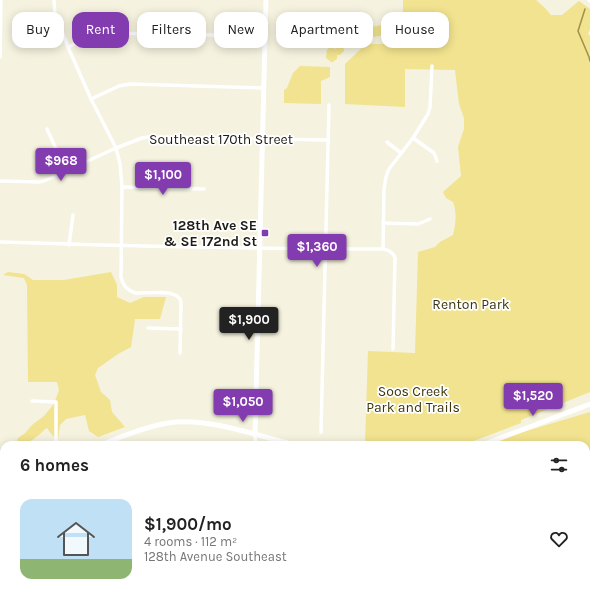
<!DOCTYPE html>
<meta charset="utf-8">
<style>
body{margin:0;font-family:Karla,sans-serif;background:#f2f2f2;color:#222;height:100vh;display:flex;flex-direction:column;font-size:15px;white-space:nowrap}
*{box-sizing:border-box;margin:0}
p{font-size:13px;color:#767676}
.icon{flex:none;width:22px;height:22px;fill:none;stroke:currentColor;stroke-width:2;stroke-linecap:round;stroke-linejoin:round}
.map{position:relative;flex:1;overflow:hidden}
.sheet{position:absolute;left:0px;top:441px;width:590px;height:156px;display:flex;flex-direction:column;background:#fff;border-radius:12px 12px 0 0;box-shadow:0 2px 10px #0003}
.sheet>*{flex:none}
.banner{position:absolute;left:12px;top:12px;width:566px;height:36px;display:flex;gap:8px}
.price{position:absolute;translate:-50% -34px;padding:0 9px;border-radius:4px;background:#833caf;color:#fff;font-size:13px;line-height:26px;filter:drop-shadow(0 1px 2px #0008)}
.price::after{content:'';position:absolute;left:50%;top:24px;width:12px;height:9px;margin-left:-6px;background:inherit;clip-path:polygon(0 0,100% 0,50% 100%)}
.price.active{background:#222;color:#fff}
ul{padding:0;list-style:none}
li{display:flex;align-items:center;gap:12px;height:100px;padding:0 20px}
li+li{border-top:1px solid #e0e0e0}
li span{display:grid;place-items:center;flex:none;width:112px;height:80px;border-radius:12px;color:#555}
li>.icon{margin-inline-start:auto}
span .icon{width:48px;height:48px;fill:#fffc;stroke-width:1}
li b{font-size:17px}
h2{display:flex;justify-content:space-between;align-items:center;height:48px;padding:0 20px;font-size:17px}
.pill{padding:0 14px;border-radius:12px;background:#fff;box-shadow:0 2px 10px #0003;font-size:14px;line-height:36px}
.pill.active{background:#833caf;color:#fff}
.map>svg:first-child{display:block}
</style>
<div class="map">
<svg width="590" height="597" viewBox="0 0 590 597">
<rect width="100%" height="100%" fill="#f5f2df"/>
<g fill="#f1e38f">
<path d="M403,0H536L545,8L551,15H562L579,1L590,9V29L588,34L590,36V392L521,420V423L463,445H365L368,351L415,353L418,252L435,247L440,242L453,235C456,223 457,213 453,202L446,198L443,192L461,176L458,147L464,129V118L459,104L455,70L405,69V107L345,104V64L366,44H400L403,46Z"/>
<path d="M397,23L399,33L387,35L385,25Z"/>
<path d="M383,25L385,35L373,37L371,27Z"/>
<path d="M338,45H341L344,49V51L340,55H337V59L333,62H331L326,58L327,50L329,47H332L335,49Z"/>
<path d="M300,66L330,67V77L321,81V104L284,103V90L287,88L293,73Z"/>
<path d="M8,272L24,274L33,280H64L111,272L117,285V297L130,303L144,297H166L160,319H135L131,347L118,354L98,368L95,375L101,392L110,400L112,412L125,427L98,437L89,431L85,415L66,419L60,425L58,439L52,435L47,428C43,430 41,434 36,437C32,441 25,443 19,443L17,439L25,433L32,425L44,416L54,404L59,390L57,382H28L27,285L24,278L3,275Z"/>
<path d="M590,412V523H586V445H485L486,443Z"/>
<path d="M0,513H4V593H253V597H0Z"/>
<path d="M296,593H560L558,597H290Z"/>
</g>
<path fill="#d4c362" stroke="#9d914b" d="M590,491V521L586,520V494H588Z"/>
<g fill="none" stroke-linecap="round" stroke-linejoin="round">
<g stroke="#9d914b" stroke-width="1.5">
<path d="M585,9L578,31L589,57L590,61"/>
<path d="M0,569L4,571"/>
<path d="M36,593L42,597"/>
</g>
<g stroke="#fff" stroke-width="3.5">
<path d="M54,0L55,14L68,47L91,99L116,148L120,164L122,187L121,277C123,286 127,290 136,293C146,293 172,290 178,297C181,299 180,300 181,303L180,353"/>
<path d="M589,0L590,1"/>
<path d="M68,47L97,34L102,33L265,36"/>
<path d="M0,57L1,0"/>
<path d="M91,99L119,86L130,84L264,88"/>
<path d="M47,129L66,171"/>
<path d="M413,138L434,153L437,161"/>
<path d="M387,142L401,153"/>
<path d="M0,181L39,182L44,181L116,148L142,138L149,137L328,140"/>
<path d="M122,187L204,189"/>
<path d="M383,223L418,224L423,222L430,219"/>
<path d="M0,242C128,246 255,249 383,249"/>
<path d="M69,245L73,215"/>
<path d="M148,328L181,329"/>
<path d="M393,349L395,258C393,252 389,250 383,249L384,189L386,177L389,169L413,138L428,114L430,107L432,66"/>
<path d="M32,401L56,402V445"/>
<path d="M321,432L329,105"/>
<path d="M255,435L256,445"/>
<path d="M583,597L588,591L590,587"/>
</g>
<g stroke="#fff" stroke-width="5">
<path d="M255,435L266,0"/>
<path d="M101,445C123,436 145,427 168,423C205,417 257,435 294,445"/>
<path d="M482,445L590,404"/>
<path d="M0,478H4"/>
</g>
</g>
<rect fill="#833caf" stroke="#fff" stroke-width="1.5" x="261" y="229" width="8" height="8" rx="2"/>
<g text-anchor="middle" stroke-width="3.5" stroke-linejoin="round" paint-order="stroke">
<g font-size="14" fill="#1d1c15" stroke="#fff">
<text x="221" y="144">Southeast 170th Street</text>
</g>
<g font-size="14" font-weight="bold" fill="#1d1c15" stroke="#fff" text-anchor="end">
<text x="257" y="230">128th Ave SE<tspan x="257" dy="16">&amp; SE 172nd St</tspan></text>
</g>
<g font-size="14" fill="#3d360b" stroke="#fff">
<text x="471" y="309">Renton Park</text>
<text x="413" y="396">Soos Creek<tspan x="413" dy="16">Park and Trails</tspan></text>
</g>
</g>
</svg>
<b class="price" style="left:61px;top:182px">$968</b>
<b class="price" style="left:163px;top:196px">$1,100</b>
<b class="price" style="left:317px;top:268px">$1,360</b>
<b class="price active" style="left:249px;top:341px">$1,900</b>
<b class="price" style="left:533px;top:417px">$1,520</b>
<b class="price" style="left:243px;top:423px">$1,050</b>
<div class="banner">
<a class="pill">Buy</a>
<a class="pill active">Rent</a>
<a class="pill">Filters</a>
<a class="pill">New</a>
<a class="pill">Apartment</a>
<a class="pill">House</a>
</div>
<section class="sheet">
<h2>6 homes<svg class="icon" aria-label="filters" viewBox="0 0 24 24"><path d="M4 7h16M4 17h16"/><circle cx="9" cy="7" r="2"/><circle cx="15" cy="17" r="2"/></svg></h2>
<ul>
<li><span style="background:linear-gradient(#bfe0f5 75%,#8fb573 0)"><svg class="icon" aria-label="home" viewBox="0 0 24 24"><path d="M3 11l9-7 9 7M6 9v11h12V9"/></svg></span><div><b>$1,900/mo</b><p>4 rooms · 112 m²</p><p>128th Avenue Southeast</p></div><svg class="icon" aria-label="heart" viewBox="0 0 24 24"><path d="M12 20l-8-8c-3-5 5-10 8-4 3-6 11-1 8 4z"/></svg></li>
</ul>
</section>
</div>
